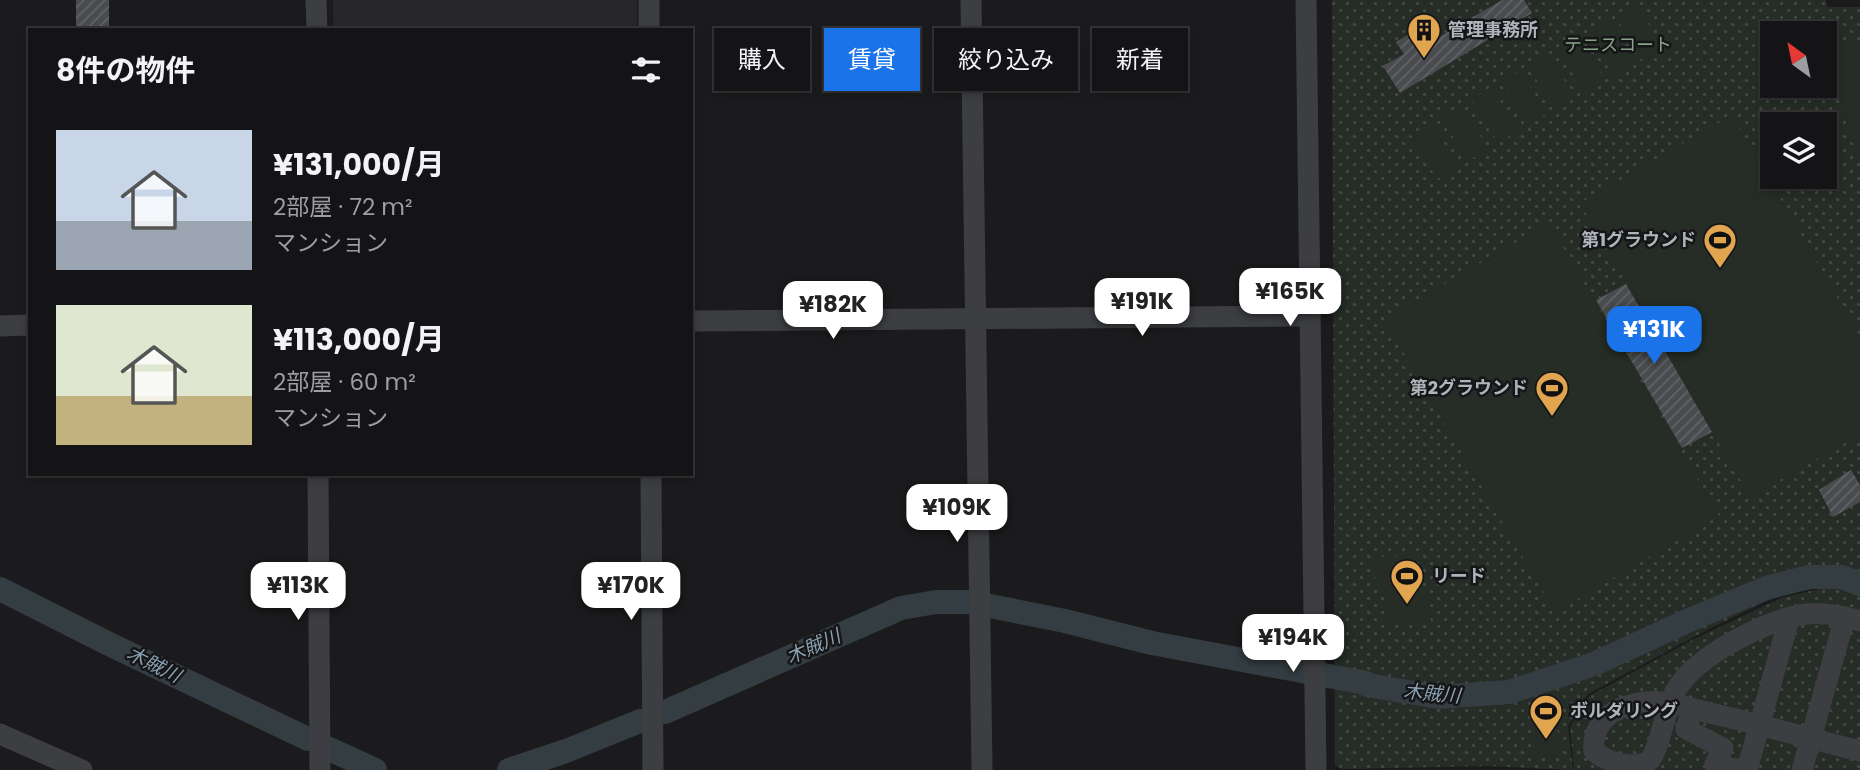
<!DOCTYPE html>
<html lang="ja">
<meta charset="utf-8">
<style>
body{margin:0;font-family:Poppins,"Noto Sans JP",sans-serif;background:#1d1d1f;color:#f1f3f6;height:100vh;display:flex;flex-direction:column;font-size:26px;white-space:nowrap}
*{box-sizing:border-box;margin:0}
p{font-size:23px;color:#9d9ea1}
.icon{flex:none;width:38px;height:38px;fill:none;stroke:currentColor;stroke-width:2;stroke-linecap:round;stroke-linejoin:round}
.map{position:relative;flex:1;overflow:hidden}
.sheet{position:absolute;left:28px;top:28px;width:665px;height:448px;display:flex;flex-direction:column;background:#141416;border-radius:0px;box-shadow:0 4px 10px #0003,0 0 0 2px #333335}
.sheet>*{flex:none}
.hud{position:absolute;left:714px;top:28px;width:665px;height:63px;display:flex;gap:14px}
.needle{width:46px;rotate:327deg}
.buttons{position:absolute;left:1760px;top:21px;display:grid;gap:14px}
.buttons a{display:grid;place-items:center;width:77px;height:77px;border-radius:0px;background:#141416;box-shadow:0 4px 10px #0003,0 0 0 2px #333335;font-size:35px}
.price{position:absolute;translate:-50% -60px;padding:0 16px;border-radius:14px;background:#fff;color:#222;font-size:23px;line-height:46px;filter:drop-shadow(0 2px 4px #0008)}
.price::after{content:'';position:absolute;left:50%;top:42px;width:21px;height:16px;margin-left:-10px;background:inherit;clip-path:polygon(0 0,100% 0,50% 100%)}
.price.on{background:#1a73e8;color:#fff}
ul{padding:0;list-style:none}
li{display:flex;align-items:center;gap:21px;height:175px;padding:0 28px}
li span{display:grid;place-items:center;flex:none;width:196px;height:140px;border-radius:0px;color:#555}
li>.icon{margin-inline-start:auto}
span .icon{width:84px;height:84px;fill:#fffc;stroke-width:1}
li b{font-size:30px}
h2{display:flex;justify-content:space-between;align-items:center;height:84px;padding:0 28px;font-size:30px}
.chip{padding:0 24px;border-radius:0px;background:#141416;box-shadow:0 4px 10px #0003,0 0 0 2px #333335;font-size:24px;line-height:63px}
.chip.on{background:#1a73e8;color:#fff}
.map>svg:first-child{display:block}
</style>
<div class="map">
<svg width="1860" height="770" viewBox="0 0 1860 770">
<defs>
<pattern id="park-dots" width="8" height="8" patternUnits="userSpaceOnUse" patternTransform="scale(1.75)"><rect width="8" height="8" fill="#252d26"/><path d="M2 2h.1M6 6h.1" fill="none" stroke="#424944" stroke-width="1.8" stroke-linecap="round"/></pattern>
<pattern id="building-hatch" width="6" height="6" patternUnits="userSpaceOnUse" patternTransform="scale(1.75)"><rect width="6" height="6" fill="#4a4b4f"/><path d="M-1 1l2-2M0 6l6-6M5 7l2-2" fill="none" stroke="#626366"/></pattern>
</defs>
<rect width="100%" height="100%" fill="#1b1b1d"/>
<rect fill="#27272a" x="333" y="0" width="304" height="30"/>
<g fill="url(#park-dots)" fill-rule="evenodd">
<path d="M1332,0H1826L1827,7H1860V581L1853,577L1777,596L1707,630L1588,694L1568,726L1573,770L1487,766L1342,769L1335,765ZM1773,33H1825V86H1773ZM1773,124H1825V177H1773Z"/>
<path d="M1853,581L1860,586V770H1574L1570,727L1589,696L1694,639L1781,598Z"/>
</g>
<g fill="#252d26">
<path d="M1636,3L1662,47L1642,60L1615,16Z"/>
<path d="M1608,20L1634,64L1614,77L1587,33Z"/>
<path d="M1579,37L1605,81L1584,93L1558,49Z"/>
<path d="M1832,41L1860,42V157C1841,121 1838,81 1832,41Z"/>
<path d="M1549,54L1575,98L1555,110L1528,66Z"/>
<path d="M1520,70L1547,114L1526,126L1500,82Z"/>
<path d="M1492,87L1518,131L1498,143L1471,99Z"/>
<path d="M1462,105L1488,149L1468,161L1441,117Z"/>
<path d="M1732,115L1860,337V434L1750,497L1580,203Z"/>
<path d="M1431,122L1458,166L1437,179L1411,135Z"/>
<path d="M1549,223L1719,516L1555,612L1384,319Z"/>
<path d="M1415,555L1418,586L1375,589L1374,557Z"/>
<path d="M1428,588L1431,621L1386,623L1384,591Z"/>
<path d="M1534,726H1557L1560,756L1534,755Z"/>
</g>
<g fill="none" stroke-linecap="round" stroke-linejoin="round">
<g stroke="#343d42" stroke-width="24">
<path d="M0,589L111,645L308,739"/>
<path d="M990,606L1065,621L1152,643L1366,683L1367,685L1438,697L1509,692L1594,664L1687,621L1766,588L1809,577H1842L1860,584"/>
<path d="M665,712L901,608L936,602H967"/>
<path d="M327,748L375,770"/>
<path d="M509,770L566,751L640,721"/>
</g>
</g>
<g fill="url(#building-hatch)">
<rect x="76" y="0" width="33" height="30"/>
<path d="M1502,0H1524L1532,13L1400,93L1383,66L1404,54L1396,42L1411,33L1421,48Z"/>
<path d="M1626,284L1712,432L1682,448L1596,300Z"/>
<path d="M1851,470L1860,485V502L1833,517L1819,490Z"/>
</g>
<g fill="none" stroke-linecap="round" stroke-linejoin="round">
<g stroke="#3c3e42" stroke-width="21">
<path d="M316,0L317,30"/>
<path d="M649,0V30"/>
<path d="M971,0L982,770"/>
<path d="M1306,0L1316,770"/>
<path d="M691,321L1310,316"/>
<path d="M0,326L30,325"/>
<path d="M318,474L320,770"/>
<path d="M651,474L653,770"/>
<path d="M1860,621C1843,616 1825,612 1807,614C1768,618 1696,656 1676,690C1665,707 1661,746 1650,760C1636,770 1607,763 1594,751C1590,714 1630,699 1661,702C1679,704 1697,710 1714,714C1763,725 1811,739 1860,751"/>
<path d="M1693,709L1686,729L1723,748L1715,764L1739,770"/>
<path d="M0,734L82,770"/>
<path d="M1747,770L1789,619"/>
<path d="M1802,770L1845,617"/>
</g>
</g>
<defs>
<symbol id="building-pin" viewBox="-11 -11 22 30"><path d="M0 17L-7.5 6A9.5 9.5 0 1 1 7.5 6Z" fill="#e1a44f" stroke="#161618"/><path d="M-4-6H4V6H1V3H-1V6H-4ZM-2.5-4.3h1.7v1.8h-1.7ZM.8-4.3h1.7v1.8H.8ZM-2.5-1h1.7V.8h-1.7ZM.8-1h1.7V.8H.8Z" fill="#111"/></symbol>
<symbol id="stadium-pin" viewBox="-11 -11 22 30"><path d="M0 17L-7.5 6A9.5 9.5 0 1 1 7.5 6Z" fill="#e1a44f" stroke="#161618"/><path d="M0-5a6.5 5 0 1 0 0 10a6.5 5 0 1 0 0-10ZM-3.5-1.8h7v3.6h-7Z" fill="#111"/></symbol>
</defs>
<g fill-rule="evenodd">
<use href="#building-pin" x="1405" y="11" width="38" height="52"/>
<use href="#stadium-pin" x="1701" y="221" width="38" height="52"/>
<use href="#stadium-pin" x="1533" y="369" width="38" height="52"/>
<use href="#stadium-pin" x="1388" y="557" width="38" height="52"/>
<use href="#stadium-pin" x="1527" y="692" width="38" height="52"/>
</g>
<g text-anchor="middle" stroke-width="5" stroke-linejoin="round" paint-order="stroke">
<g font-size="18" font-weight="bold" fill="#afb4bb" stroke="#161618" text-anchor="start">
<text x="1448" y="36">管理事務所</text>
<text x="1696" y="246" text-anchor="end">第1グラウンド</text>
<text x="1528" y="394" text-anchor="end">第2グラウンド</text>
<text x="1432" y="582">リード</text>
<text x="1570" y="717">ボルダリング</text>
</g>
<g font-size="18" fill="#89a488" stroke="#161618">
<text x="1618" y="51">テニスコート</text>
</g>
<g font-size="19" font-style="italic" fill="#8aa2b2" stroke="#161618">
<text transform="translate(813 646) rotate(-24)" y="7">木賊川</text>
<text transform="translate(154 664) rotate(26)" y="7">木賊川</text>
<text transform="translate(1432 693) rotate(5)" y="7">木賊川</text>
</g>
</g>
</svg>
<div class="buttons">
<a><svg class="needle" viewBox="-14 -14 28 28"><path d="M0-13l5 13h-10z" fill="#e53935"/><path d="M0 13l5-13h-10z" fill="#9d9ea1"/></svg></a>
<a><svg class="icon" aria-label="layers" viewBox="0 0 24 24"><path d="M12 4l9 5-9 5-9-5zM3 14l9 5 9-5"/></svg></a>
</div>
<b class="price" style="left:1290px;top:328px">¥165K</b>
<b class="price" style="left:1142px;top:338px">¥191K</b>
<b class="price" style="left:833px;top:341px">¥182K</b>
<b class="price on" style="left:1654px;top:366px">¥131K</b>
<b class="price" style="left:957px;top:544px">¥109K</b>
<b class="price" style="left:298px;top:622px">¥113K</b>
<b class="price" style="left:631px;top:622px">¥170K</b>
<b class="price" style="left:1293px;top:674px">¥194K</b>
<div class="hud">
<a class="chip">購入</a>
<a class="chip on">賃貸</a>
<a class="chip">絞り込み</a>
<a class="chip">新着</a>
</div>
<section class="sheet">
<h2>8件の物件<svg class="icon" aria-label="filters" viewBox="0 0 24 24"><path d="M4 7h16M4 17h16"/><circle cx="9" cy="7" r="2"/><circle cx="15" cy="17" r="2"/></svg></h2>
<ul>
<li><span style="background:linear-gradient(#c9d6e8 65%,#9aa5b1 0)"><svg class="icon" aria-label="home" viewBox="0 0 24 24"><path d="M3 11l9-7 9 7M6 9v11h12V9"/></svg></span><div><b>¥131,000/月</b><p>2部屋 · 72 m²</p><p>マンション</p></div></li>
<li><span style="background:linear-gradient(#dfe7d0 65%,#c2b280 0)"><svg class="icon" aria-label="home" viewBox="0 0 24 24"><path d="M3 11l9-7 9 7M6 9v11h12V9"/></svg></span><div><b>¥113,000/月</b><p>2部屋 · 60 m²</p><p>マンション</p></div></li>
</ul>
</section>
</div>
